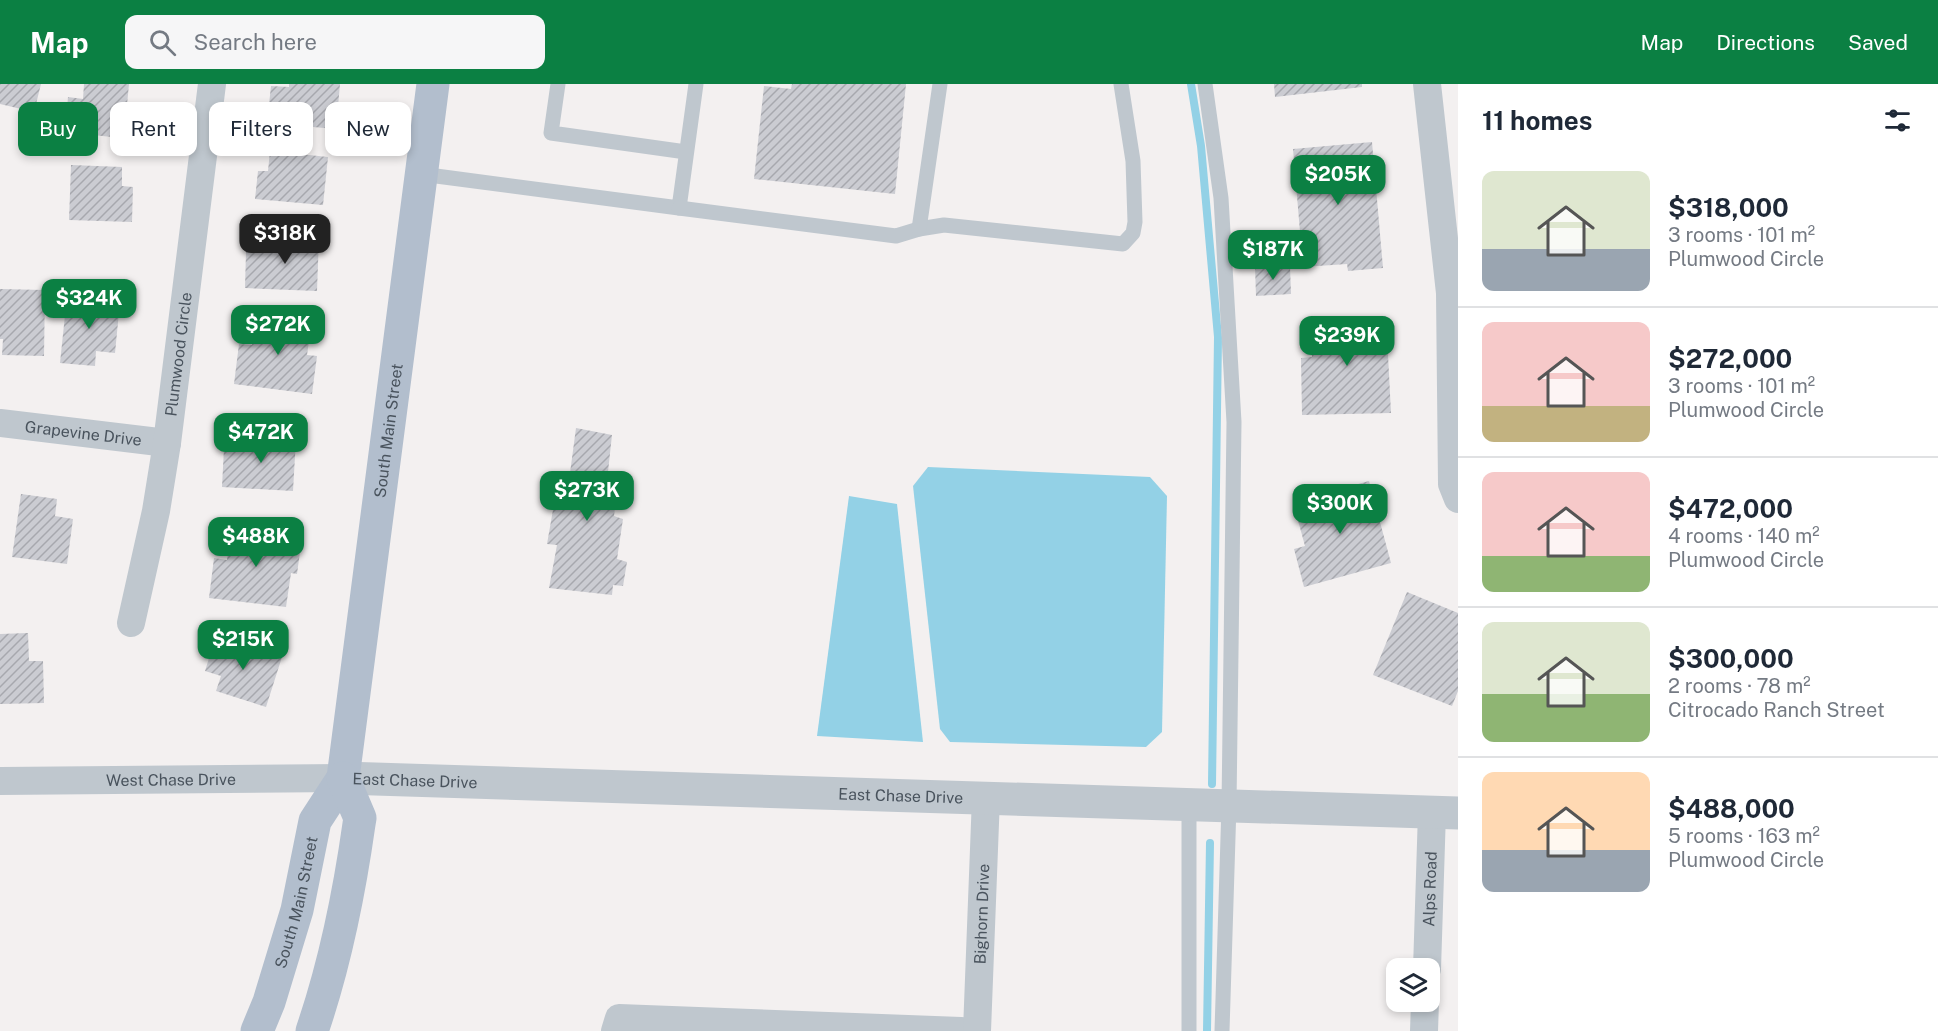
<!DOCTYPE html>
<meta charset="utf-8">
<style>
body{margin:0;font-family:"Public Sans",sans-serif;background:#f6f6f7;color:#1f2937;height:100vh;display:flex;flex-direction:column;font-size:22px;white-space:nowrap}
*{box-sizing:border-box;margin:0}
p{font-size:20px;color:#747a83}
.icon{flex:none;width:33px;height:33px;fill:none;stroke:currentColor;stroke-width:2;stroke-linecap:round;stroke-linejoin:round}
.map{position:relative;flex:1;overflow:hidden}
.panel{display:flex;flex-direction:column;background:#fff;width:480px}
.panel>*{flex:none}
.guide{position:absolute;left:18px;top:18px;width:570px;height:54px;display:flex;gap:12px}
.tools{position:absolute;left:1386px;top:874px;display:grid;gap:12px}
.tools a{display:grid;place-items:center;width:54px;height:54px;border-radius:12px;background:#fff;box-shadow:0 3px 9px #0003;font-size:30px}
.price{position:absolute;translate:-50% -51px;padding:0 14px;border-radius:12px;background:#0b8043;color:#fff;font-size:20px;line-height:39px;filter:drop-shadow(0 2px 3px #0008)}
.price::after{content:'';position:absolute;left:50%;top:36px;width:18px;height:14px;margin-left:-9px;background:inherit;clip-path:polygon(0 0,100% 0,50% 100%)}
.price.current{background:#222;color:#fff}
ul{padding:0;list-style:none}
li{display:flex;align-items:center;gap:18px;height:150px;padding:0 24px}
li+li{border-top:2px solid #e0e1e3}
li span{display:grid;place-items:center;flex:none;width:168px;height:120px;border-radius:12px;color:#555}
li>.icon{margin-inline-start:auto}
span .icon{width:72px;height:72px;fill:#fffc;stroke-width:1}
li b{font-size:26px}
h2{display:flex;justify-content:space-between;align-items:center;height:72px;padding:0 24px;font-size:26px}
.chip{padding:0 21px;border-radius:12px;background:#fff;box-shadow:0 3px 9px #0003;font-size:21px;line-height:54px}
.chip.current{background:#0b8043;color:#fff}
header{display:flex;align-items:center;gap:36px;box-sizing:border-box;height:84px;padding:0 30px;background:#0b8043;color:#fff}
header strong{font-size:28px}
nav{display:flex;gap:33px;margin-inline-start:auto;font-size:21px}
.search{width:420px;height:54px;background:#f6f6f7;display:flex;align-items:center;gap:15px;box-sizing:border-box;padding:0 21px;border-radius:12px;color:#747a83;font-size:22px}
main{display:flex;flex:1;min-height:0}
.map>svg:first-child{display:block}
</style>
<header>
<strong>Map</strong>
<div class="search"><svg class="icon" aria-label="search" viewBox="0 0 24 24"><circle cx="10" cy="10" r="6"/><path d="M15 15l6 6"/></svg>Search here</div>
<nav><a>Map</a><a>Directions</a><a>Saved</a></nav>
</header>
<main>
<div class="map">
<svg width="1458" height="947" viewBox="0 0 1458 947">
<defs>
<pattern id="building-hatch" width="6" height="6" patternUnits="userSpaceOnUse" patternTransform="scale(1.5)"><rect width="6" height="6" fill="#cbccd2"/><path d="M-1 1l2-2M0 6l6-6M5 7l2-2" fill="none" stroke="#a7a8ae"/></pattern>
</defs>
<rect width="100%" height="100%" fill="#f3f0f0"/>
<g fill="#93d1e6">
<path d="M928,383L1150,393L1167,412L1162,648L1146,663L950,658L940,645L913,402Z"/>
<path d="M849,412L897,420L923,658L817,652Z"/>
</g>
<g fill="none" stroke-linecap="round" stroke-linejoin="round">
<g stroke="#93d1e6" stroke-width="8">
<path d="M1191,0L1201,62L1218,253L1212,700"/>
<path d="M1207,947L1210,759"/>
</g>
</g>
<g fill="url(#building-hatch)">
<path d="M0,0H41L34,28L0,20Z"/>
<path d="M84,0H129L127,21L144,23L140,56L65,48L68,13L83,15Z"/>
<path d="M289,0H340L336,45L267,39L271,2L289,3Z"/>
<path d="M792,0H906L895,110L754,95L764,2L791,5Z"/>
<path d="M1274,0H1362V3L1275,13Z"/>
<path d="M1372,58L1383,184L1348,187L1347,180L1303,183L1293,65Z"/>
<path d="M270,67L328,73L323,121L255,115L258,87H268Z"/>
<path d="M71,81L122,83V102L133,103L132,138L69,136Z"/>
<path d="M273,151L319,153L317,207L245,204L246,168L272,169Z"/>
<path d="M1290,182L1291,210L1256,212L1255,183Z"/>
<path d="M0,205L45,206L44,272L2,271L3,255H0Z"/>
<path d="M67,212L120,218L115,269L96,267L95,282L60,279Z"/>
<path d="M256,230L312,237L307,271L317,272L312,310L234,300L239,260L252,261Z"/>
<path d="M1386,232L1391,329L1302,331L1301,274L1312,273V233Z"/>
<path d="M576,344L612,351L607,397L618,399L614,432L623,435L617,475L627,478L623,502L613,501L612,511L549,504L557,461L547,460L557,403L568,404Z"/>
<path d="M244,352L296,355L293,407L222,403L224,364L243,365Z"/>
<path d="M1369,397L1391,479L1304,503L1294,465L1305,462L1293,418Z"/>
<path d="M21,410L57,415L55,432L73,435L67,480L12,473Z"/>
<path d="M231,444L302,453L297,490L291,489L286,523L209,514L214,474L227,476Z"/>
<path d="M1407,508L1458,529V607L1452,622L1373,591Z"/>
<path d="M28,549L29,577H43L44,619L0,620V550Z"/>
<path d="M216,552L282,573L266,623L216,607L221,592L205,587Z"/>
</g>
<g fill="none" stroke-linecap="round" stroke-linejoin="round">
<g stroke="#bfc7ce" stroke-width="15">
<path d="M558,0L551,49L686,68"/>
<path d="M1205,0L1221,114L1234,338L1229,721L1222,947"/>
<path d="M421,90L679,124L696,0"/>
<path d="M679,124L896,152L919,145L944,141L1123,160L1133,149L1135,138L1133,77L1121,0"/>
<path d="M919,145L940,0"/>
<path d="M1189,947V719"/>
</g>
<g stroke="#bfc7ce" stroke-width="28">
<path d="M1427,0L1450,209L1452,400L1458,415"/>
<path id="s1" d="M0,339L167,359"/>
<path id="s2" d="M131,539L156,427L167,359L212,0"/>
<path id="s3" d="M0,697L343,694"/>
<path id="s4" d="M1427,885L1432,728"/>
<path d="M615,947L619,934L961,947"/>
<path id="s5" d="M977,947L986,713"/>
<path d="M1424,947L1425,918"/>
</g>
<path stroke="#bfc7ce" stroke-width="33" id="s6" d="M343,694L1458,729"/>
<g stroke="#b2becd" stroke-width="33">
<path id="s7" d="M257,947L269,918L297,826L315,737L343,694L433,0"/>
<path d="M312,947C335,880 349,811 359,740L360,734L343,694"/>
</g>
</g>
<g text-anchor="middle" stroke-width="5" stroke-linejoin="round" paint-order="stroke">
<g font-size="16" fill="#49535d" stroke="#fff">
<text dy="6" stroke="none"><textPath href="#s2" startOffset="273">Plumwood Circle</textPath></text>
<text dy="6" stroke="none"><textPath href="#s7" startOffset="620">South Main Street</textPath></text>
<text dy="6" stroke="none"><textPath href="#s1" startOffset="84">Grapevine Drive</textPath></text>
<text dy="6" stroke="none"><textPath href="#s3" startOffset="171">West Chase Drive</textPath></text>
<text dy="6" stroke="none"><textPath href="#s6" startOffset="72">East Chase Drive</textPath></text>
<text dy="6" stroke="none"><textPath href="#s6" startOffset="558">East Chase Drive</textPath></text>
<text dy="6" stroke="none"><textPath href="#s4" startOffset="80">Alps Road</textPath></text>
<text dy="6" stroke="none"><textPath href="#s7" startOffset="135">South Main Street</textPath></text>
<text dy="6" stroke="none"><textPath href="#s5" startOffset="117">Bighorn Drive</textPath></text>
</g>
</g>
</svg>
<div class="tools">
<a><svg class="icon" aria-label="layers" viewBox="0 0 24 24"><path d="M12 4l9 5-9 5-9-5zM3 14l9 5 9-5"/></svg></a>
</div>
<b class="price" style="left:1338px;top:122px">$205K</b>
<b class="price current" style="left:285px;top:181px">$318K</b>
<b class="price" style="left:1273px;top:197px">$187K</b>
<b class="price" style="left:89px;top:246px">$324K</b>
<b class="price" style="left:278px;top:272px">$272K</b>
<b class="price" style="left:1347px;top:283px">$239K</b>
<b class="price" style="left:261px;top:380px">$472K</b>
<b class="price" style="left:587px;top:438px">$273K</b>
<b class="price" style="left:1340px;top:451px">$300K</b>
<b class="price" style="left:256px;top:484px">$488K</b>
<b class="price" style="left:243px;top:587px">$215K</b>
<div class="guide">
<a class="chip current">Buy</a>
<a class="chip">Rent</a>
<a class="chip">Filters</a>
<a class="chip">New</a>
</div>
</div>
<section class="panel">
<h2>11 homes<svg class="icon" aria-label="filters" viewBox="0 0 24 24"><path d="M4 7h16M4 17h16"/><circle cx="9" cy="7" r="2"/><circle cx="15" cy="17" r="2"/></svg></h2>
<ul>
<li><span style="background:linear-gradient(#dfe7d0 65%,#9aa5b1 0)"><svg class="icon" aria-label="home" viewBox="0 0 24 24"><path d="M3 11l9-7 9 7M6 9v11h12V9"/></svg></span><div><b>$318,000</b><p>3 rooms · 101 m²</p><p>Plumwood Circle</p></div></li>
<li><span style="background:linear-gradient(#f6c9c9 70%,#c2b280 0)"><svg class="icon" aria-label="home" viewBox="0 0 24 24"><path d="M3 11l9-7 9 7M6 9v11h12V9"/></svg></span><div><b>$272,000</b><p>3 rooms · 101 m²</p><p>Plumwood Circle</p></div></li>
<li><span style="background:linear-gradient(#f6c9c9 70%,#8fb573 0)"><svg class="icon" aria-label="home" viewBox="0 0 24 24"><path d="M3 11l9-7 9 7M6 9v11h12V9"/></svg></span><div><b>$472,000</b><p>4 rooms · 140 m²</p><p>Plumwood Circle</p></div></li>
<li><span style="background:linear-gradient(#dfe7d0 60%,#8fb573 0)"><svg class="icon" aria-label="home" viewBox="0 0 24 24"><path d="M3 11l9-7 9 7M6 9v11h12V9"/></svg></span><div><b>$300,000</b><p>2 rooms · 78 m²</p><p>Citrocado Ranch Street</p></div></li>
<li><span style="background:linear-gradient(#ffd9b3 65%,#9aa5b1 0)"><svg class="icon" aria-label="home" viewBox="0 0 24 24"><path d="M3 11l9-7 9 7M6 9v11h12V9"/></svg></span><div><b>$488,000</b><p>5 rooms · 163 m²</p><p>Plumwood Circle</p></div></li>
</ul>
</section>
</main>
